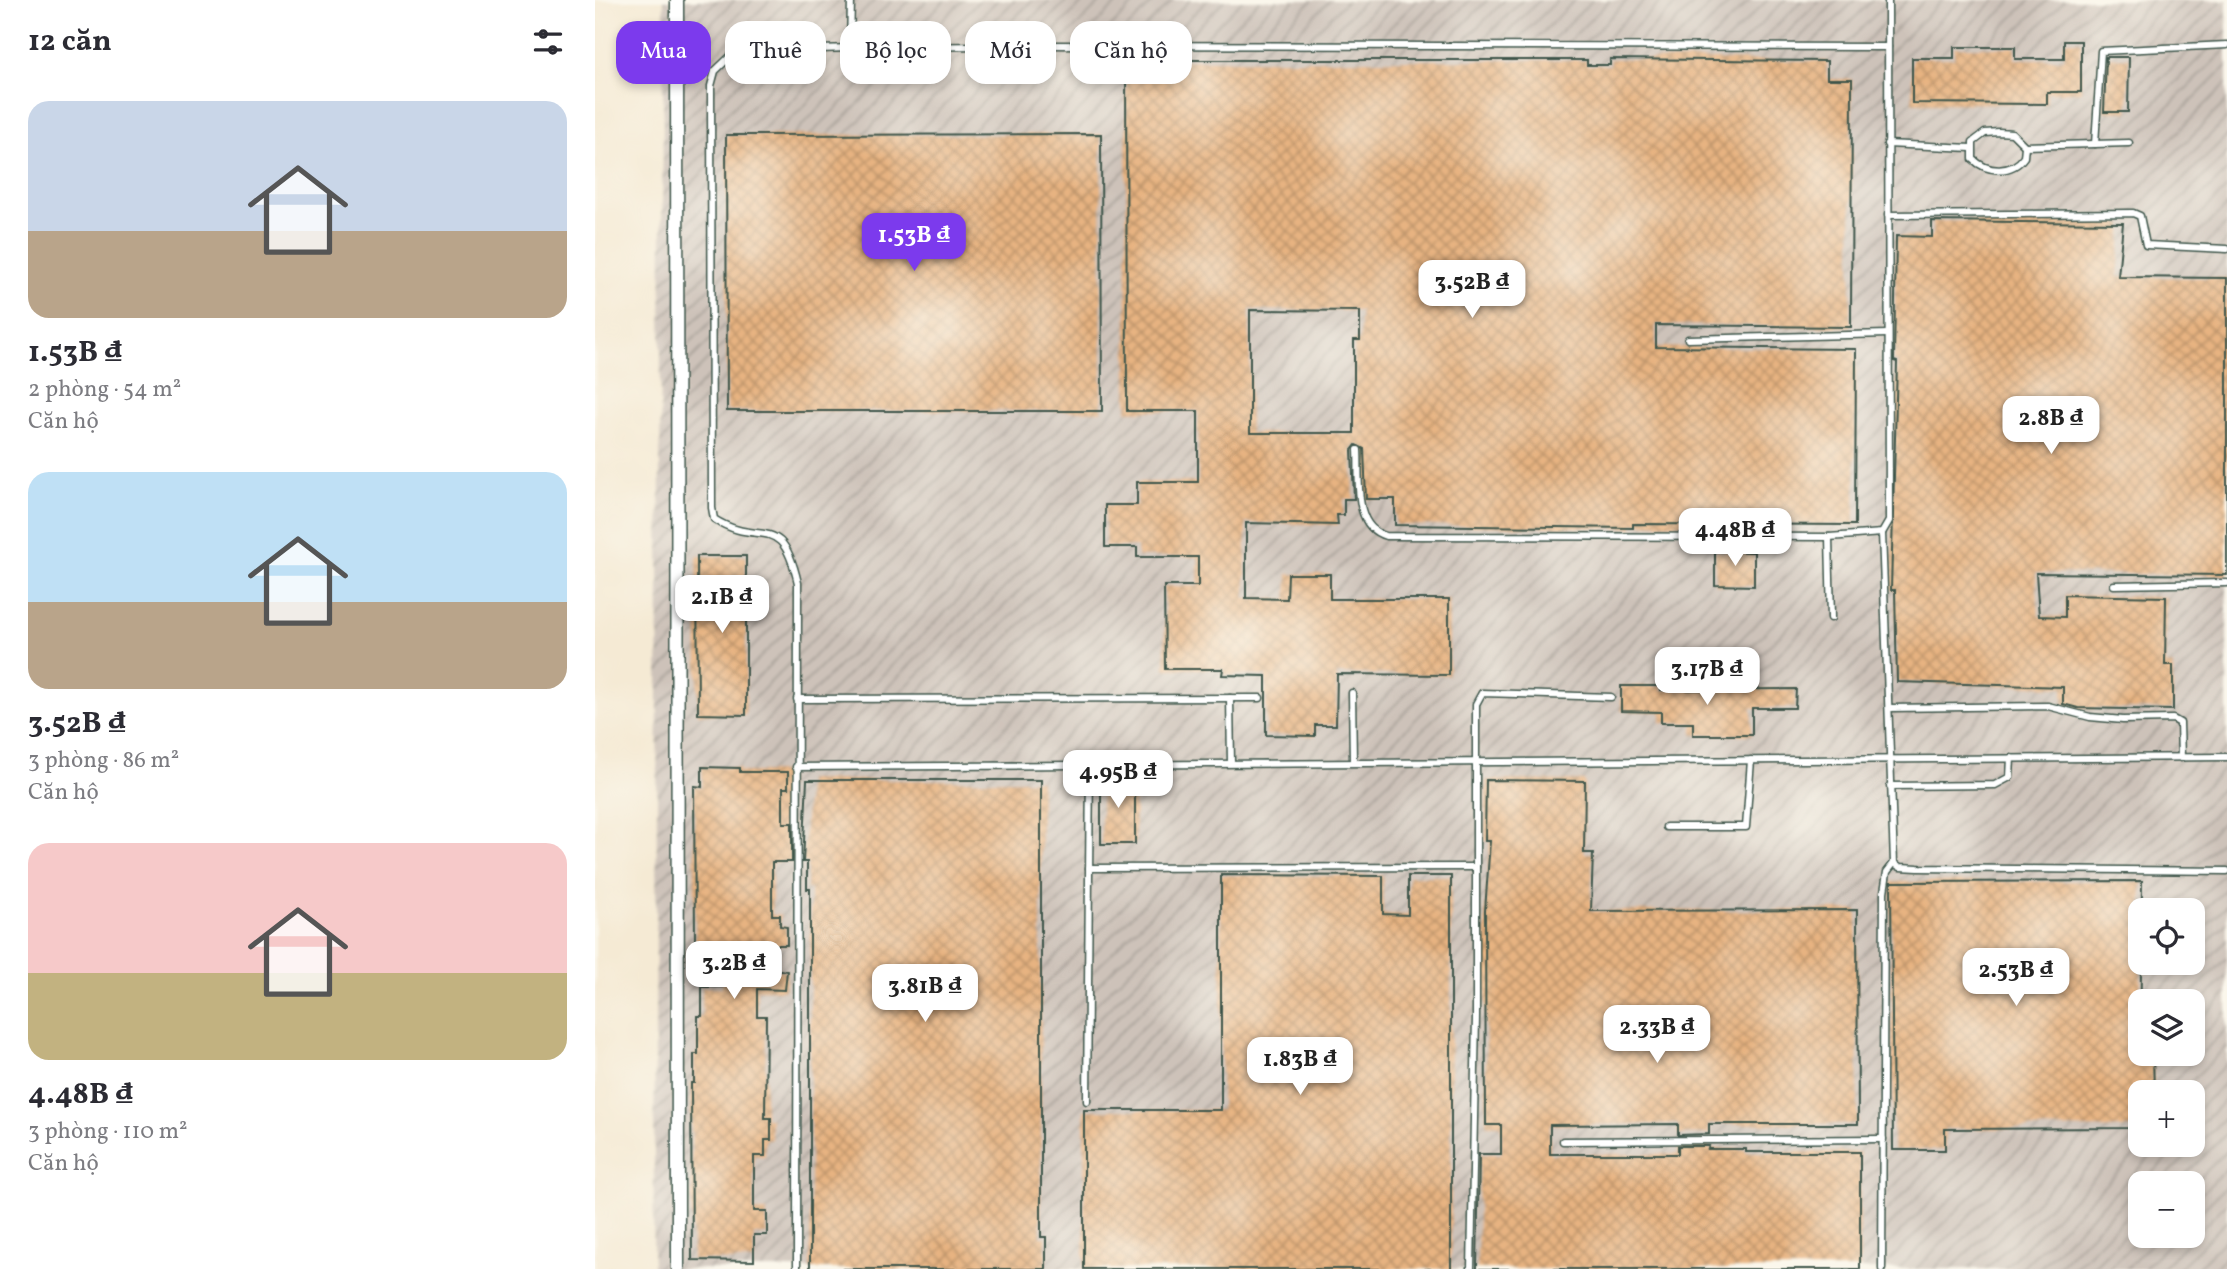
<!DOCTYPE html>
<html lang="vi">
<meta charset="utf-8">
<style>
body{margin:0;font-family:Vollkorn,serif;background:#f7f7f7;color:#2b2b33;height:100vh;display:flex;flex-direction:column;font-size:26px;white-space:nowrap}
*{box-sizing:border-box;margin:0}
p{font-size:23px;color:#7c7c81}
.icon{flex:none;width:38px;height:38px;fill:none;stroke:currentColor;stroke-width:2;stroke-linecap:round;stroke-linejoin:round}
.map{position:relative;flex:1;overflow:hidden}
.sheet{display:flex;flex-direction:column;background:#fff;width:595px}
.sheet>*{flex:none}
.banner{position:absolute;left:21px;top:21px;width:665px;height:63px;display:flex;gap:14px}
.fabs{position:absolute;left:1533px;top:898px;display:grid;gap:14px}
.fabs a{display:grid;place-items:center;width:77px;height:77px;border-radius:14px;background:#fff;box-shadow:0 4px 10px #0003;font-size:35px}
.price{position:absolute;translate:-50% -60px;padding:0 16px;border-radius:14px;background:#fff;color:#222;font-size:23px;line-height:46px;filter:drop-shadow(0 2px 4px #0008)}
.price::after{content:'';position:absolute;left:50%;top:42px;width:21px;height:16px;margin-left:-10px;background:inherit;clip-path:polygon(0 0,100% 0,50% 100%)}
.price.current{background:#7c3aed;color:#fff}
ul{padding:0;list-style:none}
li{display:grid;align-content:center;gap:14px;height:371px;padding:0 28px}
li span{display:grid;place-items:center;height:217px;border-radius:21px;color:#555}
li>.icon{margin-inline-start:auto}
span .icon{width:126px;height:126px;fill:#fffc;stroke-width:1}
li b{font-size:30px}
h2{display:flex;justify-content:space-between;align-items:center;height:84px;padding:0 28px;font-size:30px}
.tag{padding:0 24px;border-radius:21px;background:#fff;box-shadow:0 4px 10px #0003;font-size:24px;line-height:63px}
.tag.current{background:#7c3aed;color:#fff}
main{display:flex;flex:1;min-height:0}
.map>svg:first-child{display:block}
</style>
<main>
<section class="sheet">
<h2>12 căn<svg class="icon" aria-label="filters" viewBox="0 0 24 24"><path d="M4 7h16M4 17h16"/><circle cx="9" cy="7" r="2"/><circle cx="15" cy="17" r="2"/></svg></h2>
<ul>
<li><span style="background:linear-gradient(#c9d6e8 60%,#b9a48a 0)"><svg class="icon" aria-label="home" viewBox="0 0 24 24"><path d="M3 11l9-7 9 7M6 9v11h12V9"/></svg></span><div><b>1.53B ₫</b><p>2 phòng · 54 m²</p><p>Căn hộ</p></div></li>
<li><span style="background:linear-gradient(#bfe0f5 60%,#b9a48a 0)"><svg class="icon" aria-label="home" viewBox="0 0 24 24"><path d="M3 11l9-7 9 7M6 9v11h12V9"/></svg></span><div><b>3.52B ₫</b><p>3 phòng · 86 m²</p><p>Căn hộ</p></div></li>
<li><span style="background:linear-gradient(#f6c9c9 60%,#c2b280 0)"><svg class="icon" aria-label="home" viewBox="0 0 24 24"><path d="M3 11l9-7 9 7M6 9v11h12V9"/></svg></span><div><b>4.48B ₫</b><p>3 phòng · 110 m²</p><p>Căn hộ</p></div></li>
</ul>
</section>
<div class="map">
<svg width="1632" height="1269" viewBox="0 0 1632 1269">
<defs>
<pattern id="industrial-furrows" width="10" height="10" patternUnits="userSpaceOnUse" patternTransform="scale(1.75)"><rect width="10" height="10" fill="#cdc2b9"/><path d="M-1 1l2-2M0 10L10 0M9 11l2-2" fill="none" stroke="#a69f97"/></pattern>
<pattern id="building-cross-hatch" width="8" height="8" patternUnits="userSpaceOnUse" patternTransform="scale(1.75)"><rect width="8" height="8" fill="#e7b381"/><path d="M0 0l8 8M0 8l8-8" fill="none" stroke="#bb936a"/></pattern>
</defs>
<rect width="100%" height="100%" fill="#fbf7ec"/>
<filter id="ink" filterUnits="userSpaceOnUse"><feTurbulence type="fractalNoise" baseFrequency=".0143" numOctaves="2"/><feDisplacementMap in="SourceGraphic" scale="14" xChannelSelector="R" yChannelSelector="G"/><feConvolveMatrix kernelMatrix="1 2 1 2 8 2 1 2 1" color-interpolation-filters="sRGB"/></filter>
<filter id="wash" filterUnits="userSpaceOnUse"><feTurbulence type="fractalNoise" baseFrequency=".00686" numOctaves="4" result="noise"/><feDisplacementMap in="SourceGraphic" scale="28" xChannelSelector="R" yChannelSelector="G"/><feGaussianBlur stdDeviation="1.57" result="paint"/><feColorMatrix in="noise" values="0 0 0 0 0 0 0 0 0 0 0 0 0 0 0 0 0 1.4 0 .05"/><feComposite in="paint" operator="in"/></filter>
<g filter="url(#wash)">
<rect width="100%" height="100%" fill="#f5ead4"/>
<path fill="url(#industrial-furrows)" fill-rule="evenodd" d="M69,0H1632V1269H58ZM1545,910H1598V962H1545ZM1545,1001H1598V1054H1545ZM1545,1092H1598V1144H1545ZM1545,1183H1598V1236H1545Z"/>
<g id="blocks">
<g fill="url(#building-cross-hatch)" fill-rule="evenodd">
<path d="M1469,41H1486V92H1452V104L1317,103V58H1359V47H1420V59H1469Z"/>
<path d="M1511,57H1534L1533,112H1509Z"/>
<path d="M1015,59L1232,61V79H1257L1256,327L1061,325V347L1261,349L1260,525L1038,524V528L800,525V499H771L769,449L761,445L757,450L759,499H749V515H742L743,525L651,523V598L692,599L693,574H735V599H854V675L742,674L741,725H720V736L671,735V676L627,675L628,669H570L569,586H603V557H542V547H510V505H542V482H603V411H532L531,60H992V65H1015ZM655,310L765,311V340H759V433H655Z"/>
<path d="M506,134L507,411H132L131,135Z"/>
<path d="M1337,221L1528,223L1523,277L1632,278V575L1441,573L1444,616L1470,617V595L1571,597L1570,665H1578V710L1483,708L1468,704V687L1302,682L1300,590H1296L1302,362L1299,361L1301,236L1337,237Z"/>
<path d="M1120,551L1159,552V586L1120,585Z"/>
<path d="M102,556H151V715L103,714Z"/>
<path d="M1026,686H1066V690L1201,689L1200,708H1157V735H1098V723H1066V712L1026,711Z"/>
<path d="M107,767L145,768V772H193V788H188V823H197V862H177V915H185V926L192,927V945H174L171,968L192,971L190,990L162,989V1016H171L170,1118H176V1140H170V1156H159V1211H172V1235H159V1261L97,1260L96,1083H99V1054H103V1016H107V987H127V963L114,962L115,943H100L99,786L107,787Z"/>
<rect x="506" y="775" width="34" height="69"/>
<path d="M212,780H446V1237H451V1269H215V889H212V862H208Z"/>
<path d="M891,780L990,781L989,853H998L996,911L1262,910L1263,1124H1114V1134L1083,1135V1124L955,1125V1154H1083V1146H1114L1113,1149H1151V1152H1265V1269H882L884,1154H906V1125H891L890,911L895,841H890Z"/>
<path d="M626,875L788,876V914L813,915V876H856V1269H489V1110H626Z"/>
<path d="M1547,881L1545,1054H1558L1559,1092H1545V1128L1350,1129V1150H1298L1296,882Z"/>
</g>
</g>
</g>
<g filter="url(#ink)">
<use href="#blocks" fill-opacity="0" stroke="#3f574c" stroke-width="2"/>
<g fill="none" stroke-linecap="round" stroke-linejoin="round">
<defs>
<g id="lane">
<path d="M255,48L443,45L1293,47"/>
<path d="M1404,132L1417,133L1430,146L1429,157C1417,174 1392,173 1378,159V142L1390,133Z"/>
<path d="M1292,144L1376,148"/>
<path d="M1500,144L1506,51L1632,45"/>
<path d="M1430,146L1534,143"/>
<path d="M1293,215L1538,213L1545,216L1551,245L1632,249"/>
<path d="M1093,339L1293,334"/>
<path d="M763,450C765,478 757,527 791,536L1234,537L1287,533L1294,521L1293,0"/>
<path d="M1287,533L1299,863L1305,867L1323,868L1632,871"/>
<path d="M1234,537L1236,618"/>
<path d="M1519,585L1632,583"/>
<path d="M757,693L758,762"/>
<path d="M635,698L636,763"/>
<path d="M202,699L665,698"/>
<path d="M1295,708L1453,706L1495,717L1528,720L1578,719L1585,723L1586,758"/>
<path d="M201,767L1632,757"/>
<path d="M1295,786L1400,785L1415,777L1416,758"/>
<path d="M1071,827H1151L1156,760"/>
<path d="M494,868L881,867"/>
<path d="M492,1101L495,764"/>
<path d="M968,1141L1288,1139"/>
<path d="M202,1269L203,583C186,509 166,549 119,519L117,508L116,86L120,71L140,52L255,48L256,0"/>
<path d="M876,1269L881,1017V704L887,693L1016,697"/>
<path d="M1287,1269L1289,892L1292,872L1299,863"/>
</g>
<path id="street" d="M82,0L83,1269"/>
</defs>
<use href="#lane" stroke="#3f574c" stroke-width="9"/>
<use href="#street" stroke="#3f574c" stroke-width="15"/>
<use href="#lane" stroke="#fff" stroke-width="6"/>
<use href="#street" stroke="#fff" stroke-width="12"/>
</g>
</g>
</svg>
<div class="fabs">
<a><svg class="icon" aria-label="locate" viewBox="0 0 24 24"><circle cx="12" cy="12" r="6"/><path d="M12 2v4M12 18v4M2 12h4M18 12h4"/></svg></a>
<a><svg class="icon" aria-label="layers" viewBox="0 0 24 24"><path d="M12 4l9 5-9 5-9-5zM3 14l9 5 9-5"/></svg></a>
<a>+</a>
<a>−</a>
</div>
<b class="price current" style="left:319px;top:273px">1.53B ₫</b>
<b class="price" style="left:877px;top:320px">3.52B ₫</b>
<b class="price" style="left:1456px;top:456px">2.8B ₫</b>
<b class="price" style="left:1140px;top:568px">4.48B ₫</b>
<b class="price" style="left:127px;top:635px">2.1B ₫</b>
<b class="price" style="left:1112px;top:707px">3.17B ₫</b>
<b class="price" style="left:523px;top:810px">4.95B ₫</b>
<b class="price" style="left:139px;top:1001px">3.2B ₫</b>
<b class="price" style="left:1421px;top:1008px">2.53B ₫</b>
<b class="price" style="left:330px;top:1024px">3.81B ₫</b>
<b class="price" style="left:1062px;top:1065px">2.33B ₫</b>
<b class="price" style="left:705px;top:1097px">1.83B ₫</b>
<div class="banner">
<a class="tag current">Mua</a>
<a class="tag">Thuê</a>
<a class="tag">Bộ lọc</a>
<a class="tag">Mới</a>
<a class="tag">Căn hộ</a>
</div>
</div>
</main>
